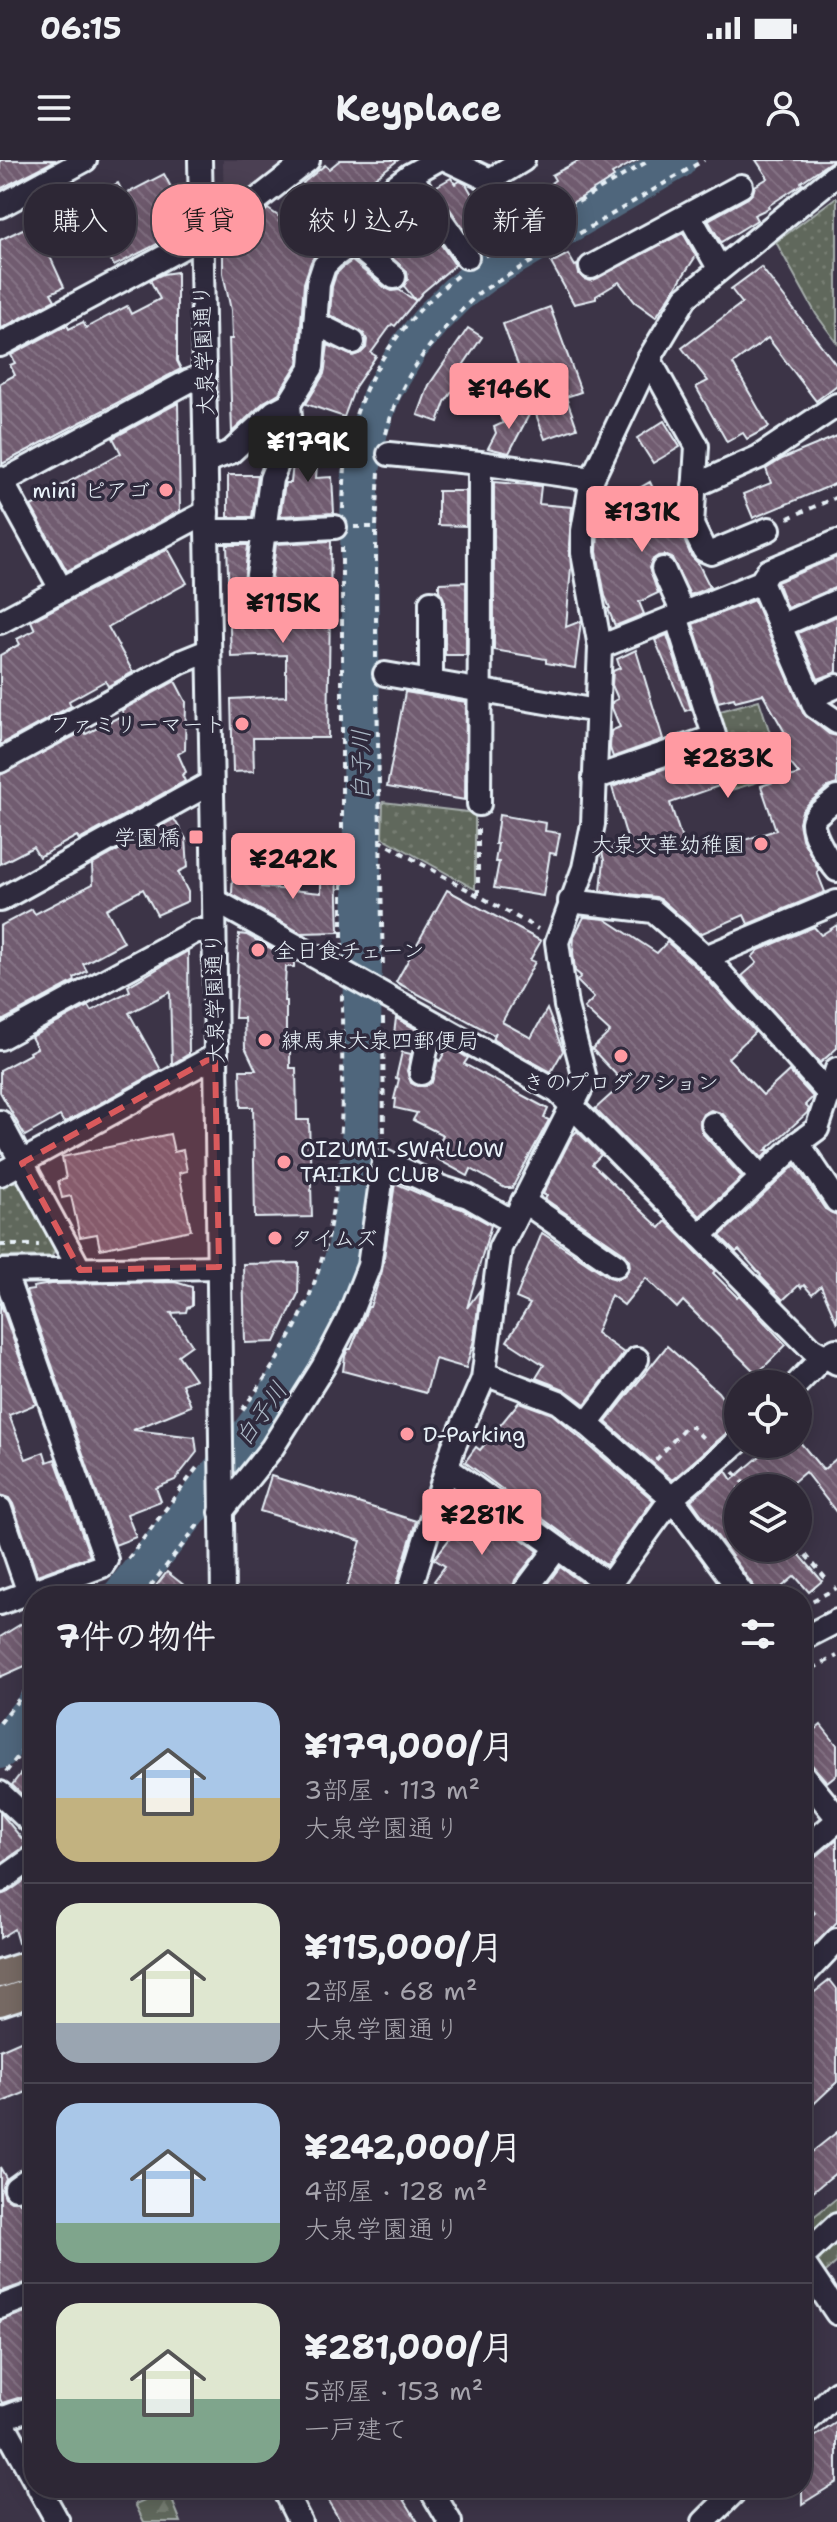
<!DOCTYPE html>
<html lang="ja">
<meta charset="utf-8">
<style>
body{margin:0;font-family:"Shantell Sans","Klee One",sans-serif;background:#352f3d;color:#f1f3f6;height:100vh;display:flex;flex-direction:column;font-size:30px;white-space:nowrap}
*{box-sizing:border-box;margin:0}
p{font-size:26px;color:#a7a5ad}
.icon{flex:none;width:44px;height:44px;fill:none;stroke:currentColor;stroke-width:2;stroke-linecap:round;stroke-linejoin:round}
.map{position:relative;flex:1;overflow:hidden}
.sheet{position:absolute;left:24px;top:1426px;width:788px;height:912px;display:flex;flex-direction:column;background:#2d2735;border-radius:32px;box-shadow:0 4px 20px #0003,0 0 0 2px #484450}
.sheet>*{flex:none}
.hud{position:absolute;left:24px;top:24px;width:790px;height:72px;display:flex;gap:16px}
.fabs{position:absolute;left:724px;top:1210px;display:grid;gap:16px}
.fabs a{display:grid;place-items:center;width:88px;height:88px;border-radius:50%;background:#2d2735;box-shadow:0 4px 20px #0003,0 0 0 2px #484450;font-size:40px}
.price{position:absolute;translate:-50% -68px;padding:0 18px;border-radius:8px;background:#ff9aa2;color:#111;font-size:26px;line-height:52px;filter:drop-shadow(0 2px 4px #0008)}
.price::after{content:'';position:absolute;left:50%;top:48px;width:24px;height:18px;margin-left:-12px;background:inherit;clip-path:polygon(0 0,100% 0,50% 100%)}
.price.on{background:#222;color:#fff}
ul{padding:0;list-style:none}
li{display:flex;align-items:center;gap:24px;height:200px;padding:0 32px}
li+li{border-top:2px solid #484450}
li span{display:grid;place-items:center;flex:none;width:224px;height:160px;border-radius:24px;color:#555}
li>.icon{margin-inline-start:auto}
span .icon{width:96px;height:96px;fill:#fffc;stroke-width:1}
li b{font-size:34px}
h2{display:flex;justify-content:space-between;align-items:center;height:96px;padding:0 32px;font-size:34px}
.pill{padding:0 28px;border-radius:32px;background:#2d2735;box-shadow:0 4px 20px #0003,0 0 0 2px #484450;font-size:28px;line-height:72px}
.pill.on{background:#ff9aa2;color:#111}
.status{display:flex;justify-content:space-between;align-items:center;height:56px;padding:0 40px;background:#2d2735;direction:ltr}
.status svg{height:22px;fill:currentColor}
header{display:flex;justify-content:space-between;align-items:center;height:104px;padding:0 32px;background:#2d2735;font-size:36px;font-weight:700}
.map>svg:first-child{display:block}
</style>
<div class="status"><b>06:15</b><svg viewBox="0 0 49 12"><path d="M0 12V9h3v3zM5 12V6h3v6zM10 12V3h3v9zM15 12V0h3v12zM26 1h20v11H26zM47 4h2v5h-2z"/></svg></div>
<header><svg class="icon" aria-label="menu" viewBox="0 0 24 24"><path d="M4 6h16M4 12h16M4 18h16"/></svg>Keyplace<svg class="icon" aria-label="person" viewBox="0 0 24 24"><circle cx="12" cy="8" r="4"/><path d="M4 21q1-7 8-7t8 7"/></svg></header>
<div class="map">
<svg width="837" height="2362" viewBox="0 0 837 2362">
<defs>
<pattern id="forest-firs" width="22" height="20" patternUnits="userSpaceOnUse" patternTransform="scale(2)"><rect width="22" height="20" fill="#60685b"/><path d="M5 1l3.5 6h-7zM16 11l3.5 6h-7z" fill="#777e73"/></pattern>
<pattern id="park-dots" width="8" height="8" patternUnits="userSpaceOnUse" patternTransform="scale(2)"><rect width="8" height="8" fill="#60685b"/><path d="M2 2h.1M6 6h.1" fill="none" stroke="#777e73" stroke-width="1.8" stroke-linecap="round"/></pattern>
<pattern id="building-back-hatch" width="6" height="6" patternUnits="userSpaceOnUse" patternTransform="scale(2)"><rect width="6" height="6" fill="#715b70"/><path d="M-1 5l2 2M0 0l6 6M5-1l2 2" fill="none" stroke="#857385"/></pattern>
</defs>
<rect width="100%" height="100%" fill="#3c3447"/>
<filter id="ink" filterUnits="userSpaceOnUse"><feTurbulence type="fractalNoise" baseFrequency=".0125" numOctaves="2"/><feDisplacementMap in="SourceGraphic" scale="16" xChannelSelector="R" yChannelSelector="G"/><feConvolveMatrix kernelMatrix="1 2 1 2 8 2 1 2 1" color-interpolation-filters="sRGB"/></filter>
<g filter="url(#ink)">
<path fill="#4c4053" d="M223,0H295L224,55Z"/>
<path fill="url(#forest-firs)" stroke="#a4acaa" stroke-width="2" d="M168,2330L181,2362H144L135,2344Z"/>
<g fill="url(#park-dots)" stroke="#a4acaa" stroke-width="2">
<path d="M835,38H837V183L816,154L776,82Z"/>
<path d="M759,540L772,579L753,587L764,620L731,630L714,586L727,581L717,552Z"/>
<path d="M383,642L475,653V729L382,677Z"/>
<path d="M12,1021L23,1025L56,1088L52,1096L0,1097V1028Z"/>
<path d="M837,2038V2102L820,2117L802,2092V2066Z"/>
</g>
<g fill="none" stroke-linecap="round" stroke-linejoin="round">
<g stroke="#50667b" stroke-width="38">
<path d="M121,1436L237,1291L272,1244L325,1149L346,1092L356,1032L361,968L363,802L359,356L361,310L369,271L382,233L410,186L433,158L457,134L485,113L678,0"/>
<path d="M0,1590L34,1547"/>
</g>
</g>
<g fill="url(#building-back-hatch)" stroke="#e8f1f8" stroke-width="2">
<path d="M0,0H56L0,29Z"/>
<path d="M340,0H398L372,20L378,27L357,63L340,41L326,52L303,23L325,5L329,9Z"/>
<path d="M580,0H637L612,14L614,17L579,39L480,93L435,27L451,18L455,24L460,21L466,24L484,55L502,46L504,49L548,25L555,20L552,15Z"/>
<path d="M756,0H837L829,3L801,22L802,24L768,46L769,48L754,55L757,60L721,82L708,60L748,38L753,33L755,26L768,18Z"/>
<path d="M164,14L175,35L172,36L175,42L172,44L178,54L171,57L176,67L170,70L173,76L114,106L92,63L46,88L64,127L51,133L55,140L0,169V80L118,23L124,35Z"/>
<path d="M409,38L455,105L423,132L395,166L392,164L371,193L376,196L355,227L344,257L306,244L324,214L328,185L353,196L361,193L366,188L367,180L364,174L330,155L332,127L336,114L342,108L352,101L385,128L392,131L399,130L416,141L404,126L408,119L407,111L376,84L400,45Z"/>
<path d="M268,49L281,58L279,61L308,84L307,86L316,94L311,102L304,123L298,203L279,233L264,242L232,272L229,179H232L231,150L223,113V82L232,79L231,77L237,73L247,71L257,58Z"/>
<path d="M683,73L696,96L656,157L635,142L619,122L596,136V139L574,144L551,103L568,94L575,106L577,105L579,114L584,119L591,121Z"/>
<path d="M761,107L837,206V225L816,241L768,178L733,204L769,267L747,279L743,273L727,282L696,227L708,221L682,188L742,143L731,129Z"/>
<path d="M177,112V201L181,209L2,304L0,223L15,215L10,205L15,203L11,195L67,165L69,169L83,162L86,168L127,146L131,154L160,139L150,120L163,114Z"/>
<path d="M550,147L581,232L566,237L577,268L545,279L503,164Z"/>
<path d="M468,168L482,177L456,216L461,219L445,242L438,262L418,255L429,225Z"/>
<path d="M178,243L180,351L67,411L31,346L43,340L41,337L121,293L113,278Z"/>
<path d="M533,247L509,293L488,288L496,273L494,267L503,263L501,259Z"/>
<path d="M664,261L680,287L653,303L637,278Z"/>
<path d="M304,276L319,277L316,318L332,317L334,353L280,356L285,323H291L293,303Z"/>
<path d="M837,276V323L753,358L743,334L771,323L766,309L782,299Z"/>
<path d="M228,315H258L252,357H228Z"/>
<path d="M494,322L541,326L539,344L572,347L569,384L571,407L566,467L581,461L575,508L546,503V499L494,490Z"/>
<path d="M650,322L663,349L670,346L691,396L698,403L710,427L690,435L672,398L665,395L658,396L652,400L649,408L658,433L639,442L644,454L615,466L608,449L610,448L605,436L597,392L598,369L631,352L622,338Z"/>
<path d="M438,331H466V366L438,365Z"/>
<path d="M331,381L328,578H253L254,611L233,612L231,539L286,536V495L231,497L227,385H248L244,427L248,433L256,436L268,431L271,425L276,384Z"/>
<path d="M168,389L187,423L108,467L133,512L108,526L105,521L69,541L71,546L0,585V495L20,484L17,479L35,470L31,461Z"/>
<path d="M837,397V427L787,448L777,422Z"/>
<path d="M466,422V495H445V442L439,430V423Z"/>
<path d="M754,440L803,553L829,574L837,576V624L828,627L809,643L802,651L799,662L802,679L819,710L817,712L825,732L748,764L744,755L700,774L662,740L656,737L601,731L604,700L602,692L613,689L612,686L628,681L612,627L672,606L674,614L714,601L722,625L670,643L688,698L776,670L761,626L799,614L779,589L788,578L763,534L735,541L734,538L718,542L693,464Z"/>
<path d="M837,456V512L818,519L798,473Z"/>
<path d="M667,475L691,549L685,551L655,480Z"/>
<path d="M636,490L663,579L613,597L610,588L611,571L620,567L612,548V542L618,539L612,525L613,511L620,508L617,499Z"/>
<path d="M175,521L186,542L185,590L178,594L186,612L182,615L185,621L79,680L77,676L39,697L33,687L0,704V615L84,571L86,574L123,555L122,550Z"/>
<path d="M405,532L466,542L465,640L387,627Z"/>
<path d="M499,655L546,663L545,671L560,673L556,694L550,693L543,736L494,728L499,702H495L498,684H495Z"/>
<path d="M174,659L186,679L188,707L178,712L188,732V741L157,755L143,729L106,749L124,782L83,804L87,811L74,818L75,821L0,862V766L32,749L35,754L93,724L92,705Z"/>
<path d="M337,706L339,772L301,773L232,734L233,710L260,709L261,727L321,733V707Z"/>
<path d="M447,730L541,781L530,800L535,802L502,862L531,878L547,849L563,891L551,912L493,880L496,872L494,875L396,822Z"/>
<path d="M584,757L605,759L657,793L667,782L696,807L755,872L728,898L763,935L789,911L813,937L805,945L809,949L807,953L766,990H770L762,998L723,954L711,950L703,954L700,960L702,973L742,1017L700,1056L595,949L624,923L592,889L610,872L584,848L594,838L577,821L581,816L575,811L573,792L574,776Z"/>
<path d="M837,765V888L820,903L742,816L757,803L752,797L759,790L814,767L821,775Z"/>
<path d="M239,774L247,775L294,801V807H286L284,841H286V888H290V908H296L297,960H309L312,1057L255,1058L253,947H241L240,910H256L245,887L244,858H235Z"/>
<path d="M188,791L189,894L172,904L170,832L129,853L161,910L64,963L60,956L25,976L0,932V910L30,894L29,892L37,888L31,877L88,846L91,851L130,831L128,826Z"/>
<path d="M396,858L416,869L412,887L393,882Z"/>
<path d="M448,886L468,898L464,904L548,949L544,958L549,960L512,1028H505L471,1009L468,1016L432,996L443,975L413,960L417,953L395,948L396,939H394L399,919L396,918L402,892L411,894L407,911L411,923L417,926H425L432,922L438,900L440,901Z"/>
<path d="M577,971L601,995L592,1004L660,1068L666,1061L715,1111L713,1113L737,1137L739,1135L786,1185L757,1214L683,1141L677,1148L646,1118L624,1145L611,1135L596,1173L624,1193L585,1244L564,1229L536,1218L544,1205L507,1181L530,1144L516,1138L542,1073L609,1117L616,1119L623,1117L630,1107L629,1100L624,1093L545,1039L547,1036L543,1034L572,976Z"/>
<path d="M170,974L174,992L183,990L187,1011L179,1013L191,1070L100,1089L97,1074L80,1077L71,1036L62,1038L58,1021L66,1019L62,997Z"/>
<path d="M795,1005L825,1049L837,1055V1163L821,1126L812,1134L804,1125L801,1128L799,1125L783,1140L760,1116L761,1115L739,1090L736,1092L720,1076Z"/>
<path d="M395,1023L436,1041L462,1049L491,1065L467,1148L480,1130L474,1180L466,1208L435,1199L426,1233L343,1211L345,1196L348,1189H351L368,1147H370L382,1111Z"/>
<path d="M299,1103L298,1134L275,1182L245,1183L243,1104Z"/>
<path d="M175,1122L192,1127V1146L187,1148L186,1152L171,1153L192,1185L178,1195L195,1219L182,1224L191,1246L133,1270L195,1277L197,1292L175,1320L156,1328L161,1341L127,1354L136,1377L115,1385L26,1131L34,1130L33,1127L51,1124Z"/>
<path d="M0,1142L36,1244L9,1255L26,1299L44,1292L47,1302L55,1299L90,1396L37,1415L13,1344L9,1338L0,1335Z"/>
<path d="M667,1186L718,1232L738,1259V1268L729,1271L672,1320L606,1262Z"/>
<path d="M519,1242L552,1254L653,1340L606,1405L465,1302L476,1287L480,1290Z"/>
<path d="M799,1281L823,1310L837,1298V1353L805,1312L786,1328H738V1345L724,1355L738,1374V1388H794L822,1421L809,1432L795,1416L771,1436H758L755,1428L691,1340L726,1311L732,1320L774,1284H798Z"/>
<path d="M271,1316L416,1361L393,1436H344L361,1381L260,1351Z"/>
<path d="M465,1338L538,1391L515,1420L513,1427L516,1436H455L434,1421L445,1406L434,1399L468,1355L458,1347Z"/>
<path d="M560,1407L589,1428L587,1436H538Z"/>
<path d="M167,1412L198,1436H148Z"/>
<path d="M34,1456V1502L0,1517V1477Z"/>
<path d="M821,1565L837,1585V1614L827,1622L812,1605L802,1600V1581Z"/>
<path d="M34,1596V1646L12,1625Z"/>
<path d="M0,1652L27,1685L0,1704Z"/>
<path d="M837,1679V1762L802,1797V1764L815,1753L802,1738V1709Z"/>
<path d="M34,1714V1778L18,1783L14,1769L0,1778V1735L8,1732Z"/>
<path d="M830,1820L837,1829V1922L802,1955V1842Z"/>
<path d="M34,1875V1929L0,1943V1890Z"/>
<path d="M837,1972V2012L802,2040V2000Z"/>
<path d="M0,2007L6,2018L2,2029L5,2037L11,2041H19L21,2044L34,2039V2120L0,2132Z"/>
<path d="M34,2149V2233L2,2243L0,2239V2161Z"/>
<path d="M837,2262V2322L802,2344V2293L814,2285L810,2280Z"/>
<path d="M320,2328H397L418,2362H341Z"/>
</g>
<g fill="none" stroke-linecap="round" stroke-linejoin="round">
<defs>
<g id="minor">
<path d="M200,0L214,740L223,1436"/>
<path d="M448,0L490,20L523,0"/>
<path d="M410,15L467,97"/>
<path d="M0,46L85,0"/>
<path d="M689,55L719,108"/>
<path d="M353,83L394,117"/>
<path d="M591,107L741,26"/>
<path d="M315,163L353,182"/>
<path d="M0,185L226,64L308,0"/>
<path d="M649,199L697,286L692,365L704,390L711,393L769,369"/>
<path d="M389,294L480,303L592,319"/>
<path d="M207,301L231,292L274,252L289,244L312,207L318,124L324,106L333,97L367,73L394,27L410,15L437,0"/>
<path d="M0,318L61,429"/>
<path d="M0,323L189,221L204,215"/>
<path d="M694,326L759,297L837,245"/>
<path d="M207,371H264L335,367"/>
<path d="M663,409L683,453"/>
<path d="M257,422L271,319L291,270L289,244"/>
<path d="M761,422L815,547L837,562"/>
<path d="M431,442V522"/>
<path d="M0,462L207,352"/>
<path d="M780,466L837,441"/>
<path d="M600,487L761,422L768,411L837,382"/>
<path d="M385,514L597,551"/>
<path d="M812,537L837,526"/>
<path d="M0,601L181,502L208,491"/>
<path d="M594,618L711,578L714,575L676,456"/>
<path d="M837,638C831,644 814,654 813,662C812,675 829,701 837,710"/>
<path d="M479,644C480,530 480,417 480,303"/>
<path d="M0,740L211,623"/>
<path d="M214,740L558,932L812,1189L837,1203"/>
<path d="M570,741L653,751L706,797"/>
<path d="M0,878L196,771H213"/>
<path d="M421,913L429,875L435,864"/>
<path d="M830,935L706,797L837,742"/>
<path d="M0,962L80,1110"/>
<path d="M713,964L761,1017"/>
<path d="M798,983L837,1041"/>
<path d="M0,1014L215,896"/>
<path d="M523,1041L616,1105"/>
<path d="M700,1076L798,983L817,969L837,909"/>
<path d="M0,1111L219,1107"/>
<path d="M485,1214L559,1242L587,1264L672,1338L744,1436"/>
<path d="M797,1224L823,1197L836,1190"/>
<path d="M587,1264L637,1199"/>
<path d="M447,1308L609,1425"/>
<path d="M0,1349L29,1433"/>
<path d="M221,1352L272,1288L323,1207L348,1159L369,1106L384,1001L440,1027L468,1036L513,1062"/>
<path d="M527,1428L557,1388"/>
<path d="M408,1436L453,1288L483,1219L500,1088L582,926L584,915L566,846L557,782L584,708L593,664L600,487L583,393V371L592,319L649,199L686,137L837,14"/>
<path d="M601,1436L672,1338L738,1282"/>
<path d="M0,1443L102,1406L106,1400L4,1111"/>
<path d="M802,1479L837,1461"/>
<path d="M802,1614L837,1657"/>
<path d="M0,1633L34,1665"/>
<path d="M802,1691L837,1661"/>
<path d="M0,1721L34,1697"/>
<path d="M802,1817L837,1780"/>
<path d="M16,2028L34,2015"/>
<path d="M802,2098L837,2065"/>
<path d="M802,2101L837,2153"/>
<path d="M0,2147L34,2134"/>
<path d="M0,2257L34,2319"/>
<path d="M1,2259L34,2247"/>
<path d="M802,2266L837,2232"/>
<path d="M39,2328L58,2362"/>
<path d="M283,2328L300,2362"/>
<path d="M430,2328L450,2362"/>
<path d="M704,2362L738,2328"/>
</g>
<g id="major">
<path d="M0,1814L34,1803"/>
<path d="M0,1842L34,1831"/>
</g>
</defs>
<use href="#minor" stroke="#e8f1f8" stroke-width="28"/>
<use href="#major" stroke="#e8f1f8" stroke-width="32"/>
<g stroke="#e8f1f8" stroke-width="4" stroke-dasharray="6 6" stroke-linecap="butt">
<path d="M485,96L650,0"/>
<path d="M386,274C400,215 436,174 480,132L704,0"/>
<path d="M343,349C344,326 344,303 349,281C363,214 405,157 458,115"/>
<path d="M788,358L837,337"/>
<path d="M354,367H376"/>
<path d="M376,498V367L379,311"/>
<path d="M377,534L383,810"/>
<path d="M379,680L538,769"/>
<path d="M478,735V665"/>
<path d="M342,789V385"/>
<path d="M383,858L384,982"/>
<path d="M0,1085H39"/>
<path d="M242,1250C270,1213 296,1173 312,1129C347,1035 342,932 342,833"/>
<path d="M656,1300L685,1267H692L707,1282"/>
<path d="M734,1312L748,1328"/>
<path d="M798,1386L827,1420"/>
<path d="M128,1399L199,1305"/>
<path d="M143,1436L201,1361"/>
<path d="M802,1446L837,1428"/>
<path d="M802,1514L837,1496"/>
<path d="M0,1563L34,1520"/>
<path d="M6,1612L34,1576"/>
</g>
<use href="#minor" stroke="#2f2a3d" stroke-width="22"/>
<use href="#major" stroke="#766964" stroke-width="26"/>
</g>
</g>
<path fill="#da5a5c" fill-opacity="0.2" stroke="#da5a5c" stroke-width="6" stroke-dasharray="16 10" stroke-linejoin="round" d="M215,896L219,1107L80,1110L22,1003Z"/>
<g fill="#ff9aa2" stroke="#2f2a3d" stroke-width="3">
<circle cx="166" cy="330" r="8"/>
<circle cx="242" cy="564" r="8"/>
<rect x="188" y="669" width="16" height="16" rx="4"/>
<circle cx="761" cy="684" r="8"/>
<circle cx="258" cy="790" r="8"/>
<circle cx="265" cy="880" r="8"/>
<circle cx="621" cy="896" r="8"/>
<circle cx="284" cy="1002" r="8"/>
<circle cx="275" cy="1078" r="8"/>
<circle cx="407" cy="1274" r="8"/>
</g>
<g text-anchor="middle" stroke-width="7" stroke-linejoin="round" paint-order="stroke">
<g font-size="22" fill="#e8f1f8" stroke="#2f2a3d">
<text transform="translate(203 190) rotate(-92)" y="8">大泉学園通り</text>
<text transform="translate(214 838) rotate(-91)" y="8">大泉学園通り</text>
</g>
<g font-size="22" fill="#e8f1f8" stroke="#2f2a3d" text-anchor="start">
<text x="150" y="338" text-anchor="end">mini ピアゴ</text>
<text x="226" y="572" text-anchor="end">ファミリーマート</text>
<text x="180" y="685" text-anchor="end">学園橋</text>
<text x="745" y="692" text-anchor="end">大泉文華幼稚園</text>
<text x="274" y="798">全日食チェーン</text>
<text x="281" y="888">練馬東大泉四郵便局</text>
<text x="621" y="930" text-anchor="middle">きのプロダクション</text>
<text x="300" y="997">OIZUMI SWALLOW<tspan x="300" dy="25">TAIIKU CLUB</tspan></text>
<text x="291" y="1086">タイムズ</text>
<text x="423" y="1282">D-Parking</text>
</g>
<g font-size="24" font-style="italic" fill="#abb9c6" stroke="#2f2a3d">
<text transform="translate(361 605) rotate(-90)" y="8">白子川</text>
<text transform="translate(261 1254) rotate(-55)" y="8">白子川</text>
</g>
</g>
</svg>
<div class="fabs">
<a><svg class="icon" aria-label="locate" viewBox="0 0 24 24"><circle cx="12" cy="12" r="6"/><path d="M12 2v4M12 18v4M2 12h4M18 12h4"/></svg></a>
<a><svg class="icon" aria-label="layers" viewBox="0 0 24 24"><path d="M12 4l9 5-9 5-9-5zM3 14l9 5 9-5"/></svg></a>
</div>
<b class="price" style="left:509px;top:271px">¥146K</b>
<b class="price on" style="left:308px;top:324px">¥179K</b>
<b class="price" style="left:642px;top:394px">¥131K</b>
<b class="price" style="left:283px;top:485px">¥115K</b>
<b class="price" style="left:728px;top:640px">¥283K</b>
<b class="price" style="left:293px;top:741px">¥242K</b>
<b class="price" style="left:482px;top:1397px">¥281K</b>
<div class="hud">
<a class="pill">購入</a>
<a class="pill on">賃貸</a>
<a class="pill">絞り込み</a>
<a class="pill">新着</a>
</div>
<section class="sheet">
<h2>7件の物件<svg class="icon" aria-label="filters" viewBox="0 0 24 24"><path d="M4 7h16M4 17h16"/><circle cx="9" cy="7" r="2"/><circle cx="15" cy="17" r="2"/></svg></h2>
<ul>
<li><span style="background:linear-gradient(#a9c7e8 60%,#c2b280 0)"><svg class="icon" aria-label="home" viewBox="0 0 24 24"><path d="M3 11l9-7 9 7M6 9v11h12V9"/></svg></span><div><b>¥179,000/月</b><p>3部屋 · 113 m²</p><p>大泉学園通り</p></div></li>
<li><span style="background:linear-gradient(#dfe7d0 75%,#9aa5b1 0)"><svg class="icon" aria-label="home" viewBox="0 0 24 24"><path d="M3 11l9-7 9 7M6 9v11h12V9"/></svg></span><div><b>¥115,000/月</b><p>2部屋 · 68 m²</p><p>大泉学園通り</p></div></li>
<li><span style="background:linear-gradient(#a9c7e8 75%,#7fa58c 0)"><svg class="icon" aria-label="home" viewBox="0 0 24 24"><path d="M3 11l9-7 9 7M6 9v11h12V9"/></svg></span><div><b>¥242,000/月</b><p>4部屋 · 128 m²</p><p>大泉学園通り</p></div></li>
<li><span style="background:linear-gradient(#dfe7d0 60%,#7fa58c 0)"><svg class="icon" aria-label="home" viewBox="0 0 24 24"><path d="M3 11l9-7 9 7M6 9v11h12V9"/></svg></span><div><b>¥281,000/月</b><p>5部屋 · 153 m²</p><p>一戸建て</p></div></li>
</ul>
</section>
</div>
